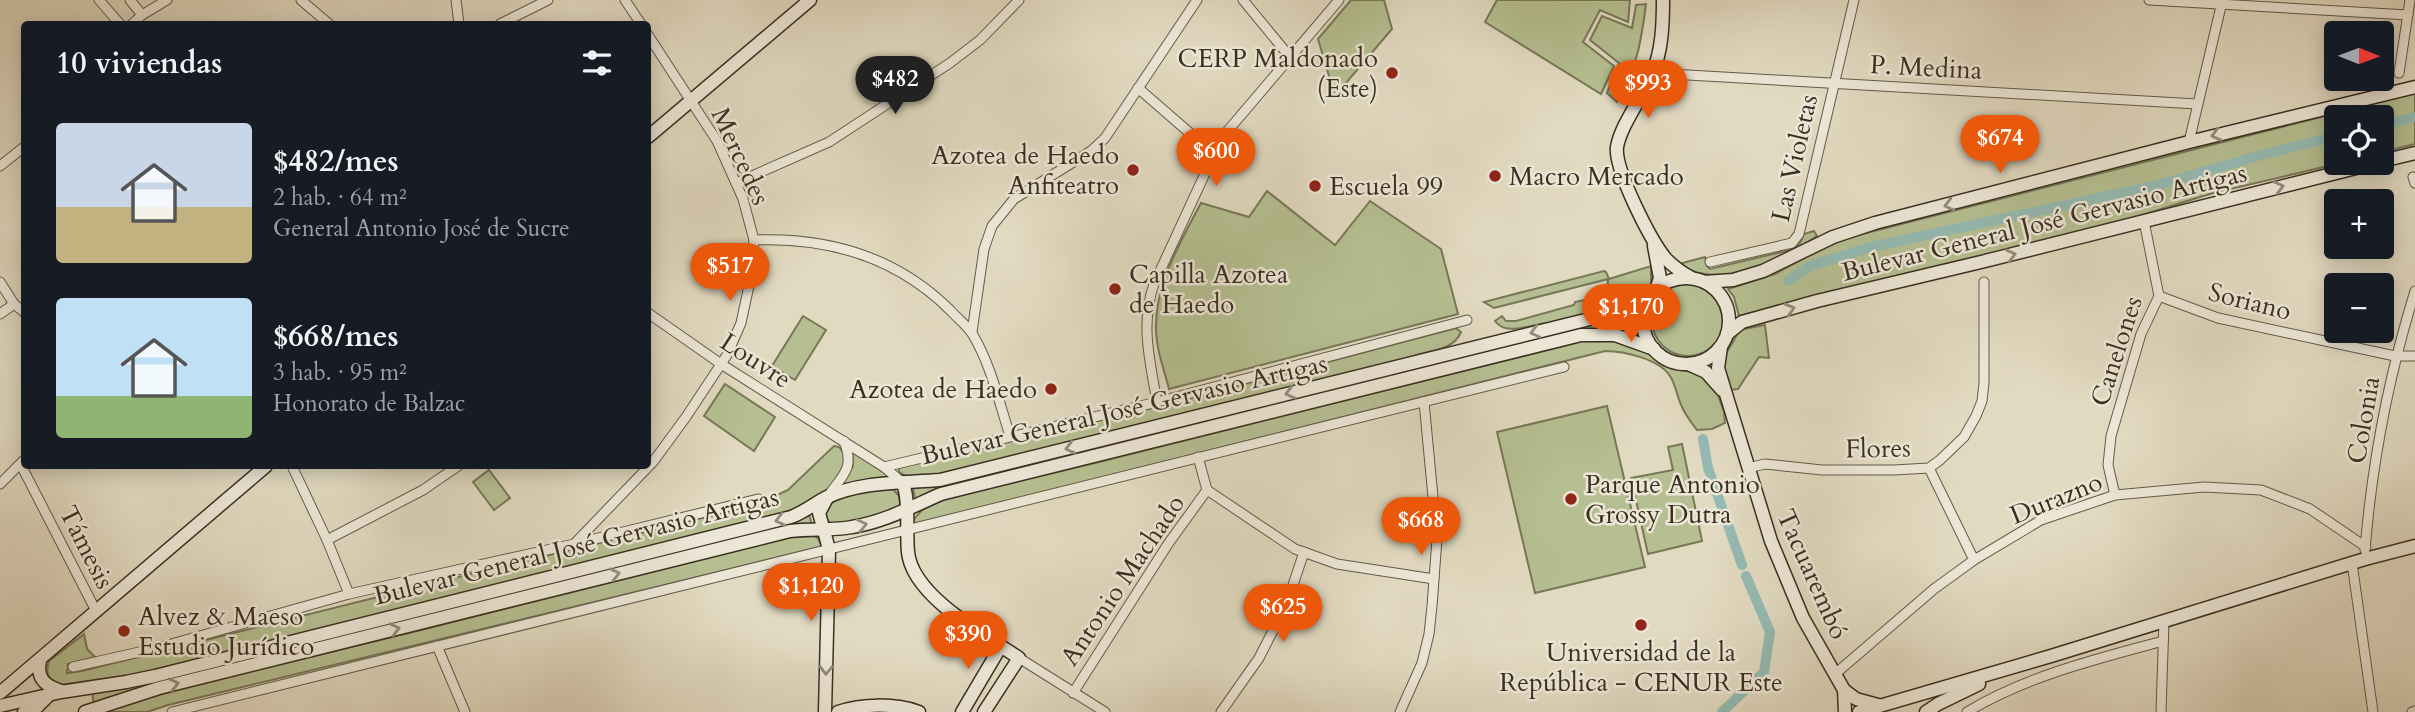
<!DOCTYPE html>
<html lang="es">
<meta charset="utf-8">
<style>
body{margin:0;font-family:Cardo,serif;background:#242831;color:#f1f3f6;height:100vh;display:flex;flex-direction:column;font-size:26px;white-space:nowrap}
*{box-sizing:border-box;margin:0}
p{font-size:23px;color:#9ea1a6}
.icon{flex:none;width:38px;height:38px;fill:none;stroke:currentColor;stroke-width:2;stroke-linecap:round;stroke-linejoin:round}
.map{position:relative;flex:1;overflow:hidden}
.details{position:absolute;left:21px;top:21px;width:630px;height:448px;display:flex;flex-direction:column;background:#171b24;border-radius:7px;box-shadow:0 4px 18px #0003}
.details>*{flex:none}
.needle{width:46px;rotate:91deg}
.fabs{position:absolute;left:2324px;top:21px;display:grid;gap:14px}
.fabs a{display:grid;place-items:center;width:70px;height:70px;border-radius:7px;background:#171b24;box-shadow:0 4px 18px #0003;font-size:35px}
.price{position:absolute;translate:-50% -60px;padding:0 16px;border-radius:24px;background:#ea580c;color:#fff;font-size:23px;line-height:46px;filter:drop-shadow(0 2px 4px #0008)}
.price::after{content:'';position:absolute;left:50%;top:42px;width:21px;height:16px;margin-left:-10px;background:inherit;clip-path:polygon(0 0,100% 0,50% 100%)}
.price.active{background:#222;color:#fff}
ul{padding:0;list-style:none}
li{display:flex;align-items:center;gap:21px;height:175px;padding:0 35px}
li span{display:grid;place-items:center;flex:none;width:196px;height:140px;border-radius:7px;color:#555}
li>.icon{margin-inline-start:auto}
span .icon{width:84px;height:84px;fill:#fffc;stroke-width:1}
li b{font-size:30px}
h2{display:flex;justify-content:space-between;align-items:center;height:84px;padding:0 35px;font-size:30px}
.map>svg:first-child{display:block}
</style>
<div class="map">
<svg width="2415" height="712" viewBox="0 0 2415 712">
<rect width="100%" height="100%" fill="#e1d9c0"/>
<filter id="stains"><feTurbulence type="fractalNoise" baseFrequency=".00286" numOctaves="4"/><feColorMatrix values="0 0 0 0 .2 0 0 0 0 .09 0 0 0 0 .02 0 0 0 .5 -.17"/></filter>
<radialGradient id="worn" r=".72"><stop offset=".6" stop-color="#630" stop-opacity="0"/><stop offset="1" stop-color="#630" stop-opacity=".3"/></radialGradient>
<g fill="#b5bf91" stroke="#787758" stroke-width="2">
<path d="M1351,0H1384L1392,29L1335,96L1318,39Z"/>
<path d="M1497,0H1630L1628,22L1600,10L1583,42L1614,66L1601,94L1485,22Z"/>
<path d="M1646,4C1641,43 1637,67 1617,102L1607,93L1619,63L1590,40L1602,16L1632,28L1636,5Z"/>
<path d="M2415,93V144L2382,152V117H2336V163H2341L2213,193L2123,221L1739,316L1734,297L1728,289L1775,274L1835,241Z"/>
<path d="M1267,191L1335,245L1370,201L1441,249L1458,314L1169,389C1165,373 1159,357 1157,341C1150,292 1179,245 1201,203L1249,217Z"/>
<path d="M1814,231L1817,236C1771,265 1730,290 1675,265L1705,257L1707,266L1710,269L1790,250L1800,243L1804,234Z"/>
<path d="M1651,266V287L1636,303L1555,323C1537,320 1508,339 1495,321L1502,316L1506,321H1516L1574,305L1575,302L1607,295L1608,279L1494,308L1484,302L1604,271L1606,272L1609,279Z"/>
<circle cx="1688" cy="320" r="36"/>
<path d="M1638,313L1640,338L1619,331L915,499L913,488L958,482Z"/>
<path d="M803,316L826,330L795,380L772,366Z"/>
<path d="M1765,325L1769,358L1759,357L1738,389L1730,390L1722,364L1723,359L1738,333L1744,329Z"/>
<path d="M1456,328L1461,332C1452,354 1422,349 1404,360L943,475L908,477L899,472V467L1157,407Z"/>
<path d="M1610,340L1647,352L1673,369L1700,373L1716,389L1724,412L1725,423L1712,429L1697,430C1691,422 1686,416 1682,407C1677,397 1676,385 1670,376C1659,359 1624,351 1605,351C1375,411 1144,468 913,525L912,521L923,509L944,499L1095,463L1580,341Z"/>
<path d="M725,384L775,417L754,451L704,416Z"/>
<path d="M1607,406L1645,567L1535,593L1497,432Z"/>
<path d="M1682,444L1702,541L1648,554L1631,478L1673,470L1668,447Z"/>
<path d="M834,446L839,447L845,455C844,488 808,503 781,515L138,674L59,685C48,679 45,674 49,661L84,634L87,649L95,657L68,664L67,673L82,671C289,618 498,567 706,517L751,506L775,504L776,500L773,497L788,490Z"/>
<path d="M852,450L893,477L840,486L853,466Z"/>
<path d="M489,470L510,498L494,510L473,482Z"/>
<path d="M892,488L901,498L900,505L892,513L834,525C825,522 826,516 825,507C843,494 871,490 892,488Z"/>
<path d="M809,514L812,525L94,704L92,693L741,536Z"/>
<path d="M814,536L818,538L822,547L168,705L147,712H103L127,703L208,682L421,630L779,538Z"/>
</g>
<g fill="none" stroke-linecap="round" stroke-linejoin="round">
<g stroke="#94bab2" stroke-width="10">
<path d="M2382,125L2415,117"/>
<path d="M1788,281L1810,266L1867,248L2158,185L2265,154L2336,136"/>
<path d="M1703,439L1708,468L1742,565"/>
<path d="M1722,712L1764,672L1770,632L1746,576"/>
</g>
<defs>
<g id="street">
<path d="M99,0L120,24"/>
<path d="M130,0L142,15"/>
<path d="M301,0L329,24"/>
<path d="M456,0L459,24"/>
<path d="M625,0L641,24"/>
<path d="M1243,0L1290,57"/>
<path d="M2149,0L2408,15"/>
<path d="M132,24L142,15L167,0"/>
<path d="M500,24L548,0"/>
<path d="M1653,73L2197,104"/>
<path d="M2399,73L2410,0"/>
<path d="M1138,88L1214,154"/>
<path d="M2189,142L2222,2"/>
<path d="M0,166L24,147"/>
<path d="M2413,177L2415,183"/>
<path d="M736,183L829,142L950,63L980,40L1019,0"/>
<path d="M754,240C829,237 897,257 951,311C958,319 968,326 973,335C991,365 999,402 1010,436"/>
<path d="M1710,262L1792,243L1799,234L1854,0"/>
<path d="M0,282L14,304L24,312"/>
<path d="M2159,296L2218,318L2395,356H2415"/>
<path d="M648,313L721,364L884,467L902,482"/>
<path d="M0,314L14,304"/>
<path d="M972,332L984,249L992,226L1014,199L1091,151L1105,138L1197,0"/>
<path d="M1157,402C1150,361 1140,324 1154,284L1214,154L1225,134L1339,0"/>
<path d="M1198,457L1207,490L1295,549L1337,564L1434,579"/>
<path d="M21,465L96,611"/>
<path d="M292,466L327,540L349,594"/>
<path d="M884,467L1157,402L1467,320"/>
<path d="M1748,468L1765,464L1822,470H1894L1929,468L1940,460L1964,437L1976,416L1982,401L1984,383V282"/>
<path d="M1929,468L1974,560"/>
<path d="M0,484L24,460"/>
<path d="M2115,495L2108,465L2111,436L2141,334L2159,296L2144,221"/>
<path d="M828,496C843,475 855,468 844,441"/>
<path d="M327,540L423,490L458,466"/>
<path d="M576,542L653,462L686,417L727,355L741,323L750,281L754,240L743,199L717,141L648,35"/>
<path d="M2365,550C2372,463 2389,375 2415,291"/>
<path d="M2352,563L2373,712"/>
<path d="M437,646L465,712"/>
<path d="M1019,658L1105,712"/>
<path d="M73,667L157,648L349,594L574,544L758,499L772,502"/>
<path d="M1835,674L1934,589L1974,560L2041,520L2115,495L2204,487L2261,490L2310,509L2366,547"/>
<path d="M1073,693L1168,544L1207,490"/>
<path d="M172,712L1564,367"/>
<path d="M1221,712L1259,658L1287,603L1304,552"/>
<path d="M1400,712L1422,663L1429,634L1432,606L1437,539L1424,402"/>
<path d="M1967,712C2027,676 2096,659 2163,641"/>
<path d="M2161,712L2164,621"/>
<path d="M2412,712L2415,711"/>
</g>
<g id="secondary">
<path d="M1663,0C1663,24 1662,52 1652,74C1643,97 1621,124 1617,147C1614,169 1651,241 1666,259C1674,267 1682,273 1692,278"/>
<path d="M648,137L810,0"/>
<path d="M2382,161L2415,153"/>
<path d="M1654,246L1660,278L1656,290"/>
<circle cx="1686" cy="321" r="43"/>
<path d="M1704,282L1733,280L1763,271L1833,237L1875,223L2189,142L2415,87"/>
<path d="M1727,334L1742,322L1817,301L1981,262L2376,163"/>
<path d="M1721,347L1718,368L1771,541L1803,618L1844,690L1845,712"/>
<path d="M1688,364L1706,372L1722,390"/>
<path d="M902,482C910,496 906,533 908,552C912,596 985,635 1019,658L984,712"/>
<path d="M40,661C36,678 45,686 61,691"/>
<path d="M1844,690L1856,699L1878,705"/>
<path d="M0,693L266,466"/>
<path d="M0,706L61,692L126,682L155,676L791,517C804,512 814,504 825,498C860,481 903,483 940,480L1638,307L1648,302"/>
<path d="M24,712L35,709L50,694"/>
<path d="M85,712L159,688L790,531C811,528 832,531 852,527C884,522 911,507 941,494L1581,335H1615L1654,349"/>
<path d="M825,712L829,549L819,513L827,498"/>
<path d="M838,712C861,704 895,703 919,712"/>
<path d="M962,712L1001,646"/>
<path d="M1859,712L2051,656L2365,559L2415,546"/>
<path d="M1926,712L1938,704L1979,684"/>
</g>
</defs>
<use href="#street" stroke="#645a48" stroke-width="11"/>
<use href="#secondary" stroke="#3b2f20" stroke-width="15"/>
<use href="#street" stroke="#ece6d6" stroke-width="9"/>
<use href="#secondary" stroke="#ece6d6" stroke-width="12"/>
</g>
<defs><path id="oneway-chevron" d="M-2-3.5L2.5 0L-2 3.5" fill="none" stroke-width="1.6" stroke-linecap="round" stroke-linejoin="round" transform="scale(1.75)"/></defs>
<g stroke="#948a7b">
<use href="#oneway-chevron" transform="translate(2216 135) rotate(166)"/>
<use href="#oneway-chevron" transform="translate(2279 187) rotate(-14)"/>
<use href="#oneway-chevron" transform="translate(1949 205) rotate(166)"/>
<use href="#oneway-chevron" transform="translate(2011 255) rotate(-14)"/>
<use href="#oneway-chevron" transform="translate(1790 309) rotate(-16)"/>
<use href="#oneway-chevron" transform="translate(1535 332) rotate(166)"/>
<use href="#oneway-chevron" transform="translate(1290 393) rotate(166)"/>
<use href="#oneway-chevron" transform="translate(1070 448) rotate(166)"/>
<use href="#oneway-chevron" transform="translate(780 520) rotate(166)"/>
<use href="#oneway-chevron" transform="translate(862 525) rotate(-13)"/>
<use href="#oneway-chevron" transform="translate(615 574) rotate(-14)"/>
<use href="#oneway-chevron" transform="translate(395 629) rotate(-14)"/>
<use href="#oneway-chevron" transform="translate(826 670) rotate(91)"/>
<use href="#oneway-chevron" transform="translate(174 684) rotate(-14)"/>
</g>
<g fill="#8f2418" stroke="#ece6d6" stroke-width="2.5">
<circle cx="1392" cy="73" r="7"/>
<circle cx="1133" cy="170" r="7"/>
<circle cx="1495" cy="176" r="7"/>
<circle cx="1315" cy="186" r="7"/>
<circle cx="1115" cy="289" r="7"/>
<circle cx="1051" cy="389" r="7"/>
<circle cx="1571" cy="499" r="7"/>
<circle cx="1641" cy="625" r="7"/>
<circle cx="124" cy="631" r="7"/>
</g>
<g text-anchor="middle" stroke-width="5" stroke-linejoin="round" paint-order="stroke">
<g font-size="26" fill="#3b2f20" stroke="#ece6d6" text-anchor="start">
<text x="1378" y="67" text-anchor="end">CERP Maldonado<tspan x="1378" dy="30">(Este)</tspan></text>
<text x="1119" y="164" text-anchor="end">Azotea de Haedo<tspan x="1119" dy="30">Anfiteatro</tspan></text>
<text x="1509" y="185">Macro Mercado</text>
<text x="1329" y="195">Escuela 99</text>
<text x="1129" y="283">Capilla Azotea<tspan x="1129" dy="30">de Haedo</tspan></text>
<text x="1037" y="398" text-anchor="end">Azotea de Haedo</text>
<text x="1585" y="493">Parque Antonio<tspan x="1585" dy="30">Grossy Dutra</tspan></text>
<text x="138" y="625">Alvez &amp; Maeso<tspan x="138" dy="30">Estudio Jurídico</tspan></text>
<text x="1641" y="661" text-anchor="middle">Universidad de la<tspan x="1641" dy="30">República - CENUR Este</tspan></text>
</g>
<g font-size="26" fill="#3b2f20" stroke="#ece6d6">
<text transform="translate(1926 67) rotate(3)" y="9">P. Medina</text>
<text transform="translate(741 156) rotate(65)" y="9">Mercedes</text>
<text transform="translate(1794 158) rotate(-77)" y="9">Las Violetas</text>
<text transform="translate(2044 222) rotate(-14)" y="9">Bulevar General José Gervasio Artigas</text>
<text transform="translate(2250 301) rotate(14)" y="9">Soriano</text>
<text transform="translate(2116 351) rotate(-72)" y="9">Canelones</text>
<text transform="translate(756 360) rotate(33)" y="9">Louvre</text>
<text transform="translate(1124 409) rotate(-13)" y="9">Bulevar General José Gervasio Artigas</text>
<text transform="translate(2363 420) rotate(-80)" y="9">Colonia</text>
<text transform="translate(1878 448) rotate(-1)" y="9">Flores</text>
<text transform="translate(2056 498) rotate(-22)" y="9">Durazno</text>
<text transform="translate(576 546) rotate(-14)" y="9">Bulevar General José Gervasio Artigas</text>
<text transform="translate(87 547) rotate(63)" y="9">Támesis</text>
<text transform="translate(1813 574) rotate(66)" y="9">Tacuarembó</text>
<text transform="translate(1122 580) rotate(-56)" y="9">Antonio Machado</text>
</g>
</g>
<rect width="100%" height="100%" filter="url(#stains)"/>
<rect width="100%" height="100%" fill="url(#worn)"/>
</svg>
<div class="fabs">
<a><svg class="needle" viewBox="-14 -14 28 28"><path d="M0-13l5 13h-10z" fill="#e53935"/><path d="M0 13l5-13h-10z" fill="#9ea1a6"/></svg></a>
<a><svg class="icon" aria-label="locate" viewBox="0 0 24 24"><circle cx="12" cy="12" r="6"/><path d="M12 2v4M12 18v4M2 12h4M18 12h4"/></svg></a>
<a>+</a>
<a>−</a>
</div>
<b class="price active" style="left:895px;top:116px">$482</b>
<b class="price" style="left:1648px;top:120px">$993</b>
<b class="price" style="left:2000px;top:175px">$674</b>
<b class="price" style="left:1216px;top:188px">$600</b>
<b class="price" style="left:730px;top:303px">$517</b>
<b class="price" style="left:1631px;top:344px">$1,170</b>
<b class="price" style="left:1421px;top:557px">$668</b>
<b class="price" style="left:811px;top:623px">$1,120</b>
<b class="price" style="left:1283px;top:644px">$625</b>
<b class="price" style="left:968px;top:671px">$390</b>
<section class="details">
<h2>10 viviendas<svg class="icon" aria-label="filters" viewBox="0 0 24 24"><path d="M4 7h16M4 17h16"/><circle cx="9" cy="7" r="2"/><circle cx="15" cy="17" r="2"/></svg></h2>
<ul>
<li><span style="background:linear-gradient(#c9d6e8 60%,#c2b280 0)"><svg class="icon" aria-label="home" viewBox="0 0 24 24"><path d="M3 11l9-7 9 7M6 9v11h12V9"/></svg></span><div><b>$482/mes</b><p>2 hab. · 64 m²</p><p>General Antonio José de Sucre</p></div></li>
<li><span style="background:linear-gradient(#bfe0f5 70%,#8fb573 0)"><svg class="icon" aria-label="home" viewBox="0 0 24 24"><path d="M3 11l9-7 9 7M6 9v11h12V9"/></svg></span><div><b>$668/mes</b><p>3 hab. · 95 m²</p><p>Honorato de Balzac</p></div></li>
</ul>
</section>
</div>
